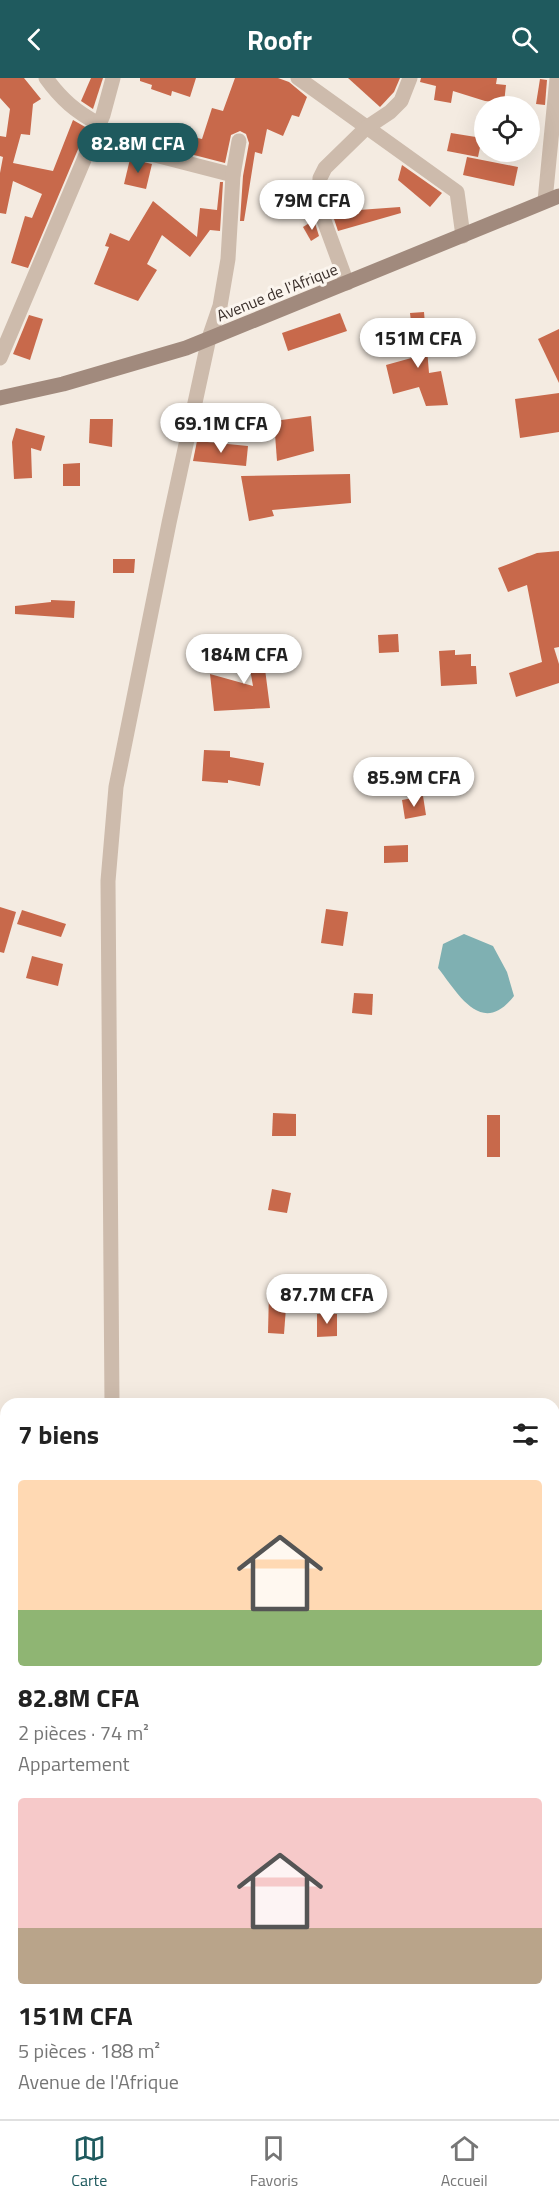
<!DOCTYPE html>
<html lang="fr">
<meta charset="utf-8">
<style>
body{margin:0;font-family:"Titillium Web",sans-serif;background:#f6f6f6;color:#222;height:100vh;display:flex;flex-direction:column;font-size:22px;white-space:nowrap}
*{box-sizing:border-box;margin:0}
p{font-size:20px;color:#767676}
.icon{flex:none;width:33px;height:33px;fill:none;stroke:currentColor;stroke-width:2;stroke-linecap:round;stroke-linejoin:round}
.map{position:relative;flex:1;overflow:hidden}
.side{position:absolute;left:0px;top:1320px;width:560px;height:722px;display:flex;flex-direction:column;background:#fff;border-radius:18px 18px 0 0;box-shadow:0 6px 24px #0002}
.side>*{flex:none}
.tools{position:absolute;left:474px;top:18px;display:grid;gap:12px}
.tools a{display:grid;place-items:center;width:66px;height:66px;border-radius:50%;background:#fff;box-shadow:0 6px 24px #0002;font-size:30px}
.price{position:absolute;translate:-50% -51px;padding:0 14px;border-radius:21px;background:#fff;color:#222;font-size:20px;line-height:39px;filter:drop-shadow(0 2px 3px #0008)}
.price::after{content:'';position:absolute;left:50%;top:36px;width:18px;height:14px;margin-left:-9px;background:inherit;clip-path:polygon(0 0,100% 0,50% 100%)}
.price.active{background:#1f5a5e;color:#fff}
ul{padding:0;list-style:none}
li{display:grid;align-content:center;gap:12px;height:318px;padding:0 18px}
li span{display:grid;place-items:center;height:186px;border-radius:6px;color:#555}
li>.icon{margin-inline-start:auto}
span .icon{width:108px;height:108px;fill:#fffc;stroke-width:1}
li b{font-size:26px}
h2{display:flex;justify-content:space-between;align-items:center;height:72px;padding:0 18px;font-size:26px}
header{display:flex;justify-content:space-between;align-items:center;height:78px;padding:0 18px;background:#1f5a5e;color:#fff;font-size:27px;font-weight:700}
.dock{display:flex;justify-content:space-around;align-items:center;height:84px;border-top:2px solid #e0e0e0;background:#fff;font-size:16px;color:#767676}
.dock a{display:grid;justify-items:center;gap:3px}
.dock .active{color:#1f5a5e}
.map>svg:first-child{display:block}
</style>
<header><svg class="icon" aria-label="back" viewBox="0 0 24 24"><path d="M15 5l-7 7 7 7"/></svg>Roofr<svg class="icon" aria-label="search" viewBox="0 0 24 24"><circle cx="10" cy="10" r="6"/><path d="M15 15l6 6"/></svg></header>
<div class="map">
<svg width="559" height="2041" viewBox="0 0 559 2041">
<rect width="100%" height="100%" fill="#f4ebe1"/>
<g fill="#b8c4a0">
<path d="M554,1615H559V2041H486L480,2036H554Z"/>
<path d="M287,2036H465L460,2041H287Z"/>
</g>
<path fill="#7fb0b2" d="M464,856L493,868L507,894L514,918C482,959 459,917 438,890L443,866Z"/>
<g fill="#c8694b">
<path d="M0,0H24L41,21L33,26L30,57L21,56L13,85L53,93L73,42L87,50L28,190L11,185L25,138L32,140L42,116L13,103L6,136L0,135V95L3,79L0,78V58L6,59L10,31L0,20Z"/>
<path d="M91,0H103L93,31L81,23Z"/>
<path d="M140,0H196L190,19L172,13L171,18L151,11L152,7L140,3Z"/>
<path d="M235,0H278L289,4L307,19L299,39L292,37L283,58L267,51L262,76L255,74L244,143H240L243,98L249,65L246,56L240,53L231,57L225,85L163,69L167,53L202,61L212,30L223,33Z"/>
<path d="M348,0H400L394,14L380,29Z"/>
<path d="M421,0H497L496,6L506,7L504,25L485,23L453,13L451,25L434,22L436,8L420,4Z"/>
<path d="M540,1L547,2L545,27L536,26Z"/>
<path d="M451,55L482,60L478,79L447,73Z"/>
<path d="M467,79L518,89L514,108L463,97Z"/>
<path d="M130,81L152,86L146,111L124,106Z"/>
<path d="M402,87L442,115L430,129L398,102Z"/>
<path d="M220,104H223L220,153L210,152L190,179L162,157L147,186L157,192L138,223L94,206L109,169L105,168L110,155L129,163L153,123L197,159L200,130L217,132Z"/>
<path d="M333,112L349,117L345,133L400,129L401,135L338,153L331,132L334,130L329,127Z"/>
<path d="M314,142L319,158L311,163L303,149Z"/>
<path d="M424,234L429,295L441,293L448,327L426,328L419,309L393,316L386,287L415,279L410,235Z"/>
<path d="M340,235L347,253L288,273L282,255Z"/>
<path d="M29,237L43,241L30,282L13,276Z"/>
<path d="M559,251V305L538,261Z"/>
<path d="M559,315V354L520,360L515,321Z"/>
<path d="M311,338L314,373L277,383L274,343Z"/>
<path d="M90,341H113L112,369L89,365Z"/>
<path d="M16,350L45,358L41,373L31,370L32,400L14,401L12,364Z"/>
<path d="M197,363L248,368L246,388L193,383Z"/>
<path d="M80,385V408H63V386Z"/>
<path d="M350,396L351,425L272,432L274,438L249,443L241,398Z"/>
<path d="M559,473V569L554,570L559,586V605L516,619L509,595L542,584L527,507L508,514L498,490L537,475Z"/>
<path d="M113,481H135L134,495H113Z"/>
<path d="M51,522L75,523L74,540L15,536V528L51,524Z"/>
<path d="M398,556L399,574L379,575L378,557Z"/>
<path d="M261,560L270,630L214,633L210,596L253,608L245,563Z"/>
<path d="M455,572V577L471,576V588H476L477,606L441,608L439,573Z"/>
<path d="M204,672L230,673V679L264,685L260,708L228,702V705L202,703Z"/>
<path d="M423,718L426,737L405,741L402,722Z"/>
<path d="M408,767V784L384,785V768Z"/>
<path d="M0,829L16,834L4,875L0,874Z"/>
<path d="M326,831L348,834L343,868L321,865Z"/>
<path d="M22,832L66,846L61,859L17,846Z"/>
<path d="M32,878L63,886L58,908L26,900Z"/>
<path d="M354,915L373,916L372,937L352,935Z"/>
<path d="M273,1035L296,1036V1058H272Z"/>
<rect x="487" y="1037" width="13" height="42"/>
<path d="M272,1111L291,1115L287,1135L268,1132Z"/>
<path d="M269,1214L287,1216L284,1256L268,1255Z"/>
<path d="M317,1236H337V1258L317,1259Z"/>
</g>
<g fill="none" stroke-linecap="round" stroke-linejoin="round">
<g stroke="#cdbbac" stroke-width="15">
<path d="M46,0C61,21 76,34 99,46"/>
<path d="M298,0L457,114L463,158"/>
<path d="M93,61L233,97L228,181L220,228L209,260L169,445L116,709L108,803L112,1326"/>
<path d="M233,97L239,63"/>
<path d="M545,123L557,0"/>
<path d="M347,205L319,129L320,100L325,90L366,50L390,34L401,23L410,0"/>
<path d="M0,280L103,37L113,0"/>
<path d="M554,1475H559"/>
<path d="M0,1484H6"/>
</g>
<path stroke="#a18a7d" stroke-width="15" d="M0,320L63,306L186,270L559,118"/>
</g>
<g text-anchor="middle" stroke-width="6" stroke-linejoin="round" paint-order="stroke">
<g font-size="16" fill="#3b302b" stroke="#fbf5ee">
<text transform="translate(277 214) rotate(-22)" y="6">Avenue de l'Afrique</text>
</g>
</g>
</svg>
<div class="tools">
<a><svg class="icon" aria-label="locate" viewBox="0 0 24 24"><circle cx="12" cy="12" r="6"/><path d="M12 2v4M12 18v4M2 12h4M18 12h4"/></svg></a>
</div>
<b class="price active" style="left:138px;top:96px">82.8M CFA</b>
<b class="price" style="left:312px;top:153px">79M CFA</b>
<b class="price" style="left:418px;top:291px">151M CFA</b>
<b class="price" style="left:221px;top:376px">69.1M CFA</b>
<b class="price" style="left:244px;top:607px">184M CFA</b>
<b class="price" style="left:414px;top:730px">85.9M CFA</b>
<b class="price" style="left:327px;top:1247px">87.7M CFA</b>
<section class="side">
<h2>7 biens<svg class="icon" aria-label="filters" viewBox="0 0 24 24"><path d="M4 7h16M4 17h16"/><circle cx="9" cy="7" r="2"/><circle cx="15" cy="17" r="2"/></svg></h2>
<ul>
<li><span style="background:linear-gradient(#ffd9b3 70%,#8fb573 0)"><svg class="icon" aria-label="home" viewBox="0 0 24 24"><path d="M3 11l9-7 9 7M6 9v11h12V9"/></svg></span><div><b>82.8M CFA</b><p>2 pièces · 74 m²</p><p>Appartement</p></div></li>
<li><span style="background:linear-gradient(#f6c9c9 70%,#b9a48a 0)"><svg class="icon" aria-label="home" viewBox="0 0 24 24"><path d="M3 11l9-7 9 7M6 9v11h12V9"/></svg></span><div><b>151M CFA</b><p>5 pièces · 188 m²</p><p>Avenue de l'Afrique</p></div></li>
</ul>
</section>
</div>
<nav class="dock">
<a class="active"><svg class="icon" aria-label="map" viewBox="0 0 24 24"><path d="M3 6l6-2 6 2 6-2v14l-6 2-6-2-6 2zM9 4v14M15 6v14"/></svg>Carte</a>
<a><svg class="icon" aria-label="saved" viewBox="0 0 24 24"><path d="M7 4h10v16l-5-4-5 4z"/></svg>Favoris</a>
<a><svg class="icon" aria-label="home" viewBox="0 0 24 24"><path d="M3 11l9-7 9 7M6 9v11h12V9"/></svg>Accueil</a>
</nav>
